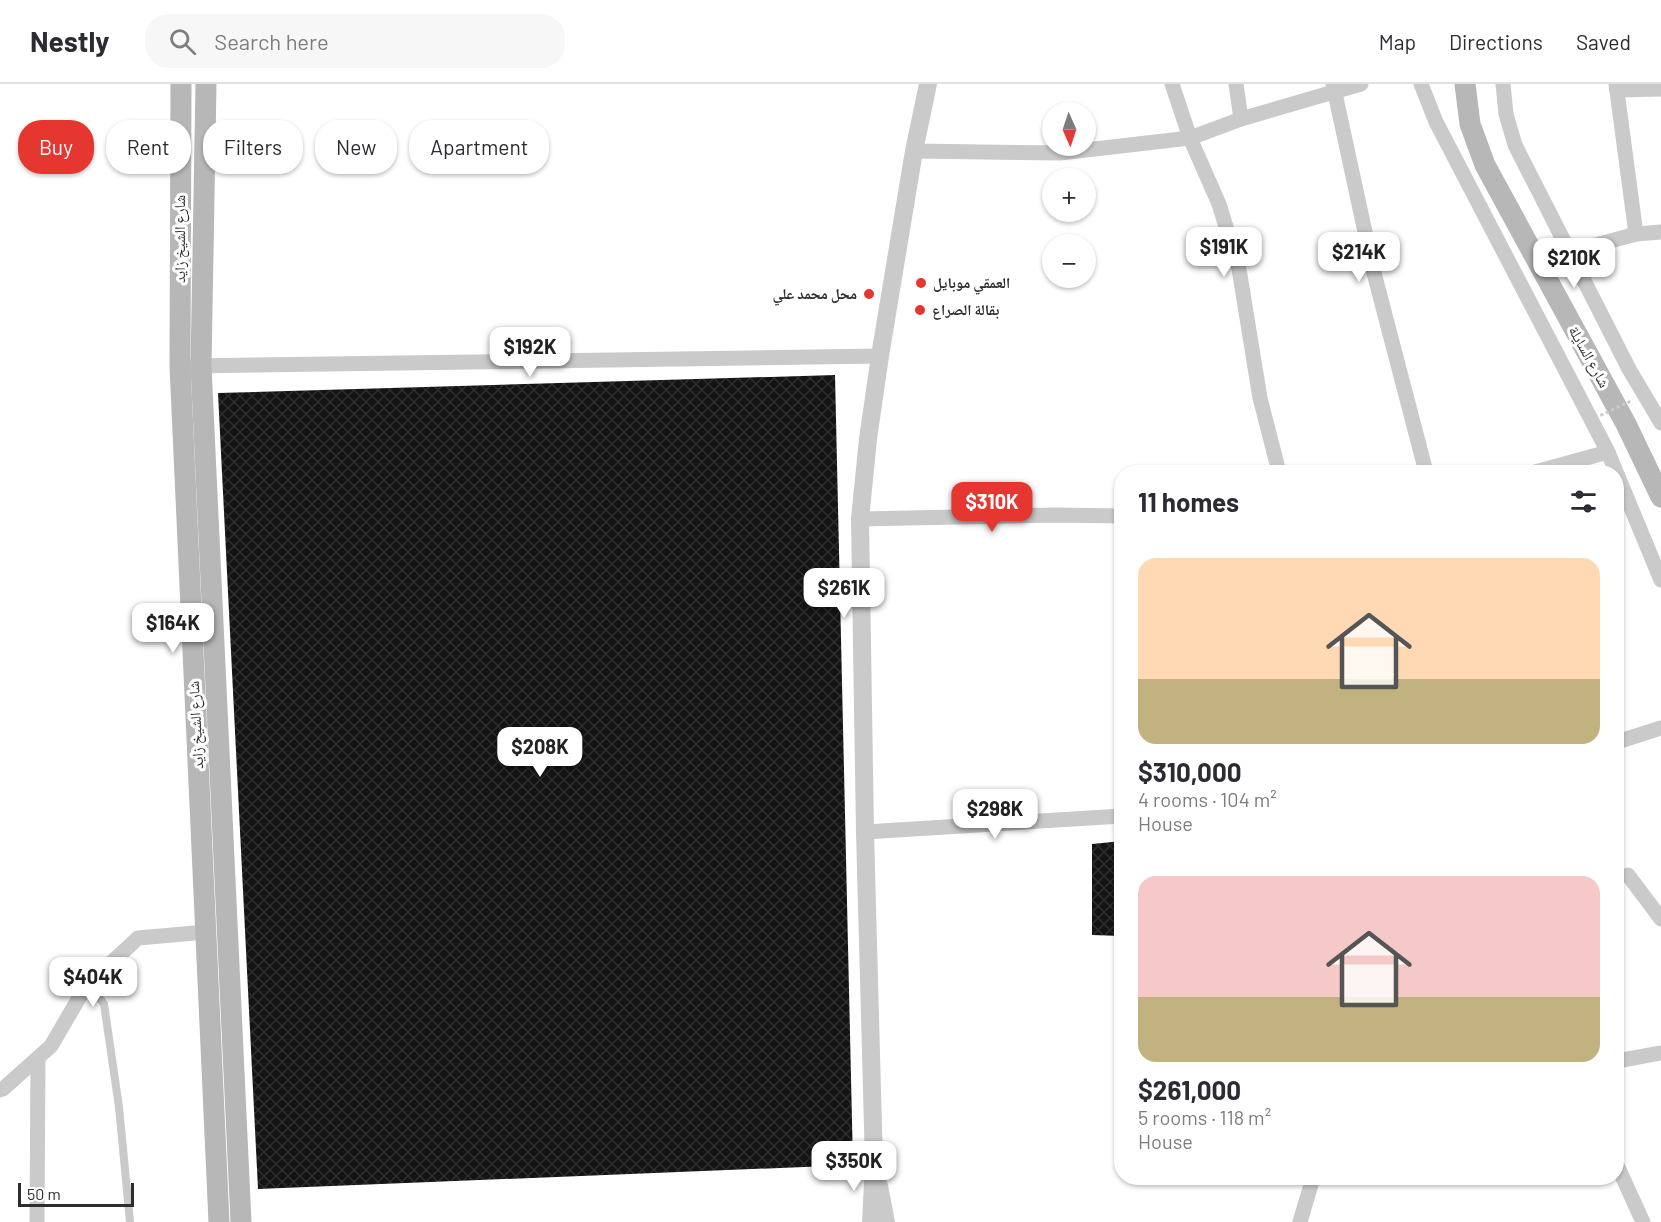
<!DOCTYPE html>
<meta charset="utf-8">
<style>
body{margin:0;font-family:Barlow,"Noto Naskh Arabic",sans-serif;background:#f7f7f7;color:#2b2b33;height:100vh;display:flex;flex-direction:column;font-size:22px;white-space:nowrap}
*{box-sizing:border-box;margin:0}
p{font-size:20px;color:#7c7c81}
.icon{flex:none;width:33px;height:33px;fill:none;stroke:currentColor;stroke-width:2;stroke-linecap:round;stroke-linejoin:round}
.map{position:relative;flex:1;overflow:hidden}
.sheet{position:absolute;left:1114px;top:381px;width:510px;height:720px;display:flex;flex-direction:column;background:#fff;border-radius:24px;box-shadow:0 2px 4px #0004}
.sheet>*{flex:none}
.banner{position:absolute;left:18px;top:36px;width:570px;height:54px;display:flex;gap:12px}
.needle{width:39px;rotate:177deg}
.buttons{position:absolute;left:1042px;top:18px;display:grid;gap:12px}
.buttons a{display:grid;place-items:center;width:54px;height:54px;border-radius:50%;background:#fff;box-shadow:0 2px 4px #0004;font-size:30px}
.scale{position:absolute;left:18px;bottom:15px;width:116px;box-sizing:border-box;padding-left:6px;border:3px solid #2d2d2d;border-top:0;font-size:16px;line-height:21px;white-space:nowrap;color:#2d2d2d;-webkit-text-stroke:4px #fff;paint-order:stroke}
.price{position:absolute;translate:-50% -51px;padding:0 14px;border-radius:12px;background:#fff;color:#222;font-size:20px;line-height:39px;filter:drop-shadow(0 2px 3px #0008)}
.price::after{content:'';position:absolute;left:50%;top:36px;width:18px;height:14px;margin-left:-9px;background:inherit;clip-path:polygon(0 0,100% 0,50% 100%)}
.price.on{background:#e5362f;color:#fff}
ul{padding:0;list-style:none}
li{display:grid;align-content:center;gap:12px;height:318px;padding:0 24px}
li span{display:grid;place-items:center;height:186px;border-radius:18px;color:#555}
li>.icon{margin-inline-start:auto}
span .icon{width:108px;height:108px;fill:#fffc;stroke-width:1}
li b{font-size:26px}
h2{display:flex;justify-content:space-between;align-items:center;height:72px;padding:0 24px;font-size:26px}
.pill{padding:0 21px;border-radius:24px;background:#fff;box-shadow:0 2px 4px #0004;font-size:21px;line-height:54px}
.pill.on{background:#e5362f;color:#fff}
header{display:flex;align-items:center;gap:36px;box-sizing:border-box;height:84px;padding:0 30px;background:#fff;border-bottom:2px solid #e1e1e2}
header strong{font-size:28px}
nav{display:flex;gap:33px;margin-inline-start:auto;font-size:21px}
.search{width:420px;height:54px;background:#f7f7f7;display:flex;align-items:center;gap:15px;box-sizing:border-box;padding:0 21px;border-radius:24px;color:#7c7c81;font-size:22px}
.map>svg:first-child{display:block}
</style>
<header>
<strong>Nestly</strong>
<div class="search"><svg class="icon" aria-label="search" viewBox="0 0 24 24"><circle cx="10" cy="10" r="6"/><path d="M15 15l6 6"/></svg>Search here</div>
<nav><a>Map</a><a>Directions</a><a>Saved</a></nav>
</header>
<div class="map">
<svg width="1661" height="1138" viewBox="0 0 1661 1138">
<defs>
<pattern id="building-cross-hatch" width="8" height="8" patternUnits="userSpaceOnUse" patternTransform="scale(1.5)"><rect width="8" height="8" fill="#141414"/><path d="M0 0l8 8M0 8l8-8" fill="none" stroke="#2e2e2e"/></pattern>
</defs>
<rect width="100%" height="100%" fill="#fff"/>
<g fill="url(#building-cross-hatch)">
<path d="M835,291L853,1081L258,1105L218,309Z"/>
<path d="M1122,757V852L1092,851V760Z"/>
</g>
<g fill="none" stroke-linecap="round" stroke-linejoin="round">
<path stroke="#cacaca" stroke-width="8" d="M89,900L104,920L119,1023L130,1138"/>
<g stroke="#cacaca" stroke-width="15">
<path d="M1172,0L1190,54L1219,120L1239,185L1260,314L1279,388"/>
<path d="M1236,0L1241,35"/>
<path d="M1333,0L1373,185L1426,388"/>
<path d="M1421,0L1436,38L1608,368L1616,388"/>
<path d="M1503,0L1506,30L1515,61L1629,285L1661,339"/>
<path d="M1616,0L1636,150"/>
<path d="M1617,6L1661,5"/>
<path d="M914,67L1060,69L1190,54L1241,35L1361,0"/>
<path d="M1570,168L1636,150L1661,148"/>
<path d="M192,282L880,272"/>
<path d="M1535,388L1608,368"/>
<path d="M1617,390L1661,496"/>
<path d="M860,435L1057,431L1122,432"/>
<path d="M1617,658L1661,644"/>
<path d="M865,748L1122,732"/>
<path d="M1628,791L1661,835"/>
<path d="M1617,977L1661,969"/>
<path d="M0,1006L3,1005L51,962L86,902L138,854L206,848"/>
<path d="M1617,1081L1643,1138"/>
<path d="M37,1138L38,974"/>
<path d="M1300,1138L1313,1094"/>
</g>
<g stroke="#cacaca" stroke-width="18">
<path d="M879,1102L886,1138"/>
<path d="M871,1138L874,1080L865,748L860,435L868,355L880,272L914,67L928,0"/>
</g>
<g stroke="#b7b7b7" stroke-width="21">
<path d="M181,0L180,282L219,1138"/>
<path d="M206,0L201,282L241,1138"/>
<path d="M1465,0L1470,40L1485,81L1626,340L1661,413"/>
</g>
<path stroke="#cacaca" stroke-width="3" stroke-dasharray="3 3" stroke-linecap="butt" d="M1595,334L1633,316"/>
</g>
<g fill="#e5362f" stroke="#fff" stroke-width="2">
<circle cx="921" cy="199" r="6"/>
<circle cx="869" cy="210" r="6"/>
<circle cx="920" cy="226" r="6"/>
</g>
<g text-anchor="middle" stroke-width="6" stroke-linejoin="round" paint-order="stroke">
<g font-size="15" fill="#2d2d2d" stroke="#fff">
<text transform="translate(180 155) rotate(-90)" y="5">شارع الشيخ زايد</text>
<text transform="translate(1589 273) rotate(61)" y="5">شارع السايلة</text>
<text transform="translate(196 641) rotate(-93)" y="5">شارع الشيخ زايد</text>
</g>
<g font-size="15" font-weight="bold" fill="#2d2d2d" stroke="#fff" text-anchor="start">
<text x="933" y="204">العمقي موبايل</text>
<text x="857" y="215" text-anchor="end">محل محمد علي</text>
<text x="932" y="231">بقالة الصراع</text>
</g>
</g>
</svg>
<div class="buttons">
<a><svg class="needle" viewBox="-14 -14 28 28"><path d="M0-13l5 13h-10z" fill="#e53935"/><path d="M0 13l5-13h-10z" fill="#7c7c81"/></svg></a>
<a>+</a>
<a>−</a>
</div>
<div class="scale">50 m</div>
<b class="price" style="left:1224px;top:194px">$191K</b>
<b class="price" style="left:1359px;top:199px">$214K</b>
<b class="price" style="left:1574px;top:205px">$210K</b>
<b class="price" style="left:530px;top:294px">$192K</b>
<b class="price on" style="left:992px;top:449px">$310K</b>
<b class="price" style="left:844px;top:535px">$261K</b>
<b class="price" style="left:173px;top:570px">$164K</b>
<b class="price" style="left:540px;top:694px">$208K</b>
<b class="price" style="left:995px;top:756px">$298K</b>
<b class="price" style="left:93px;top:924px">$404K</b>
<b class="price" style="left:854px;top:1108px">$350K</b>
<div class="banner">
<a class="pill on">Buy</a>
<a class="pill">Rent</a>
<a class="pill">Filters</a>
<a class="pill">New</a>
<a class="pill">Apartment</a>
</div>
<section class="sheet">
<h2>11 homes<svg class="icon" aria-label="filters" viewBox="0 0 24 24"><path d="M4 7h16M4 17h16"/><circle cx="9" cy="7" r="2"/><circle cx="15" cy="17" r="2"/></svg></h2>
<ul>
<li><span style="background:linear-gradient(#ffd9b3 65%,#c2b280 0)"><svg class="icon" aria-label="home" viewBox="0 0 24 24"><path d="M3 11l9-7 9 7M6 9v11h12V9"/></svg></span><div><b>$310,000</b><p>4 rooms · 104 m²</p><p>House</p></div></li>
<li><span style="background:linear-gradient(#f6c9c9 65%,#c2b280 0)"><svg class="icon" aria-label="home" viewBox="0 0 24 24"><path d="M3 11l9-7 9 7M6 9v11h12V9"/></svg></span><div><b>$261,000</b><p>5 rooms · 118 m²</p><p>House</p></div></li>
</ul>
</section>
</div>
